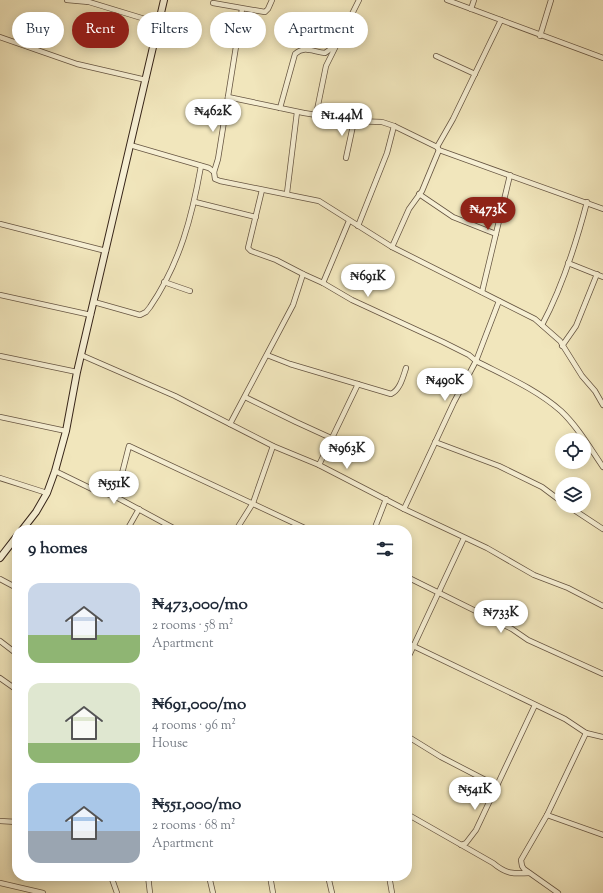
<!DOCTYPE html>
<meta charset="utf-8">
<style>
body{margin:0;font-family:"Sorts Mill Goudy",serif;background:#f2f2f3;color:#1f2937;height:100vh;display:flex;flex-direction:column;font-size:15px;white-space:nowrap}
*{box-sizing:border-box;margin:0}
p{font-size:13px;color:#747a83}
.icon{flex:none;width:22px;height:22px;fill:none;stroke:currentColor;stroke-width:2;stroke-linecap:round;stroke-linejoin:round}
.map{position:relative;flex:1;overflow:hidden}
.side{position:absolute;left:12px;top:525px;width:400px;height:356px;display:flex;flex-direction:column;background:#fff;border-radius:16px;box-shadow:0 2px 10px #0003}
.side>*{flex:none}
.guide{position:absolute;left:12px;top:12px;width:400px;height:36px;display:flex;gap:8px}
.tools{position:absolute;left:555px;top:433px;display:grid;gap:8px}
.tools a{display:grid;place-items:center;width:36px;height:36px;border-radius:50%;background:#fff;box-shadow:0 2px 10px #0003;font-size:20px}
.price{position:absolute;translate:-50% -34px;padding:0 9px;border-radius:14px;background:#fff;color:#222;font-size:13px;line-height:26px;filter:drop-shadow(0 1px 2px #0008)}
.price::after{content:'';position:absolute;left:50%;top:24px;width:12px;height:9px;margin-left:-6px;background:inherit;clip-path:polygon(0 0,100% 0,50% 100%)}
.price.selected{background:#8f2418;color:#fff}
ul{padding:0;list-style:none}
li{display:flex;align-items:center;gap:12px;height:100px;padding:0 16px}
li span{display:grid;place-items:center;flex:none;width:112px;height:80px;border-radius:12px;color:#555}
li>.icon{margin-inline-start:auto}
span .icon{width:48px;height:48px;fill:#fffc;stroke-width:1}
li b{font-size:17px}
h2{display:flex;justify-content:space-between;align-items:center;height:48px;padding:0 16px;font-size:17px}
.pill{padding:0 14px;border-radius:18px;background:#fff;box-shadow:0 2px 10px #0003;font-size:14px;line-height:36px}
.pill.selected{background:#8f2418;color:#fff}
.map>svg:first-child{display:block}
</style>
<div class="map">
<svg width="603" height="893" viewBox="0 0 603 893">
<rect width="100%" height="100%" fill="#f1e6bc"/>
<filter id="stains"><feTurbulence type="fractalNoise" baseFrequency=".005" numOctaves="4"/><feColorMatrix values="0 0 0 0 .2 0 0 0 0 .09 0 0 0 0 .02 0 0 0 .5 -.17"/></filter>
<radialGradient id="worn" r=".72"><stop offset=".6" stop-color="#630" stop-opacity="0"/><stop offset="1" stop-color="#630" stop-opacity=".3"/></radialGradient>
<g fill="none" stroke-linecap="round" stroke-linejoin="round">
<defs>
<g id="street">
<path d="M67,0L89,2L158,23"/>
<path d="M447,0L603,58"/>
<path d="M213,3L265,12L268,9L272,0"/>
<path d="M471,9L474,0"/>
<path d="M540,36L551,0"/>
<path d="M0,37L77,64L146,80"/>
<path d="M436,56L475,74"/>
<path d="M228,97L304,113L354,121L382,122L394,126L437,147L439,150L603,209"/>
<path d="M280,108L295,54C305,45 313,52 325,53L332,48"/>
<path d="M316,115L326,66L359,0"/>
<path d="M130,145L209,168L214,172L215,179L220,181L319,201L392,247L535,319L560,341L582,376L595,391L603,405"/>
<path d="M437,147L453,119L501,20"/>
<path d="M346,158L354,121"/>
<path d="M214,172L218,159L242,9"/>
<path d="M262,190L248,248L251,251L276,260L303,274L323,283L352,300L443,342L469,355L476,361"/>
<path d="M287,193L297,112"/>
<path d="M419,194L453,217L496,234"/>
<path d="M195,202L256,217"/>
<path d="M0,224L106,251"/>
<path d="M358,226L387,153L394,126"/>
<path d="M392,247L409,209L422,191L439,150"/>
<path d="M568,263L603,277"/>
<path d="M164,282L190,291"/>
<path d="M323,283L349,221"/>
<path d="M482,292L510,175"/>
<path d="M0,295L91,315"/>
<path d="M94,302L140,315L146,312L150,307C180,263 192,217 201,166"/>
<path d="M542,325C563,286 576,244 587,202"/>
<path d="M562,346L576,326L597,274"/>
<path d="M81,355L175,396L273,446L319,465L404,509L487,548L534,575L568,588L603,606"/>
<path d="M267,355L290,364L391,394C400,390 403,377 406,368"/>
<path d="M0,356L77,372"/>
<path d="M476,361C505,376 536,389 561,411C578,427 590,448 603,467"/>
<path d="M245,397L296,422L331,438"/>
<path d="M0,417L66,431"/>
<path d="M230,424L293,305L303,274"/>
<path d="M435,442L499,466L542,487L562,502"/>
<path d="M319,465L358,384"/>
<path d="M55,471L92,489L116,497L177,530"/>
<path d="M0,478L47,493"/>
<path d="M116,497L129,446L309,530"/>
<path d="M568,506L603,529"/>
<path d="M404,509L454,402L476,361L499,301"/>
<path d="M127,530L139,509"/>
<path d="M236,530L253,503L273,446"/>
<path d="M374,530L386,499"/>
<path d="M407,577L512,629L528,640L603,674"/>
<path d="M0,579L17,588"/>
<path d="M0,641L17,654"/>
<path d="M407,643L565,719L586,733L603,737"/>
<path d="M407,660L464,538"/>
<path d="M0,678L17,690"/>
<path d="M407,736L441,757L497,786"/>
<path d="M407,814L493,863C506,874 513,874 529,873"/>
<path d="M547,815L603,835"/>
<path d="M0,821L17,822"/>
<path d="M461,845L466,843L476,830L535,705"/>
<path d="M148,876L150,893"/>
<path d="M209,876L213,893"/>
<path d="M270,876L273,893"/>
<path d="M328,876L332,893"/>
<path d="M389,876L392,893"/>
<path d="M112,879L117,893"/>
<path d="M0,883L43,893"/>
<path d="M558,893L524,869L522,866L521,860L547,815L586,733"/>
</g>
<g id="secondary">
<path d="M22,530L36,512L47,493L55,471L66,431L77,372L164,0"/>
<path d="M0,558L17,536"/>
</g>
</defs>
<use href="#street" stroke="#665542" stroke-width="6"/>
<use href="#secondary" stroke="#372519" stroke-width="8"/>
<use href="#street" stroke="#f6efd3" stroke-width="4.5"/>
<use href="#secondary" stroke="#f6efd3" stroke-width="6"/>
</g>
<rect width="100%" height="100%" filter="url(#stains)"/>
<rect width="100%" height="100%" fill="url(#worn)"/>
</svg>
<div class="tools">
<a><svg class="icon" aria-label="locate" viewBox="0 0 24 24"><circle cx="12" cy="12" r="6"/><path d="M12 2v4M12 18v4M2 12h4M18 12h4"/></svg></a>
<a><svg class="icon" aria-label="layers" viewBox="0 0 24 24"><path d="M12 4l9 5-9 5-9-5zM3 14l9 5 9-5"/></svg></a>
</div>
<b class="price" style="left:213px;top:133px">₦462K</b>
<b class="price" style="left:342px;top:137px">₦1.44M</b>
<b class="price selected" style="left:488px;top:231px">₦473K</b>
<b class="price" style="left:368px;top:298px">₦691K</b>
<b class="price" style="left:445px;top:402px">₦490K</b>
<b class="price" style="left:347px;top:470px">₦963K</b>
<b class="price" style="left:114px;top:505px">₦551K</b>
<b class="price" style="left:501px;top:634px">₦733K</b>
<b class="price" style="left:475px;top:811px">₦541K</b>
<div class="guide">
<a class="pill">Buy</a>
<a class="pill selected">Rent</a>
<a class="pill">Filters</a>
<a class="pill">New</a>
<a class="pill">Apartment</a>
</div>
<section class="side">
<h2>9 homes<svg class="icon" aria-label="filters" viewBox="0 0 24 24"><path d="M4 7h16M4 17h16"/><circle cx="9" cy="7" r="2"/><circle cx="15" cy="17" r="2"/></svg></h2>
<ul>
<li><span style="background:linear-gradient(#c9d6e8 65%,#8fb573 0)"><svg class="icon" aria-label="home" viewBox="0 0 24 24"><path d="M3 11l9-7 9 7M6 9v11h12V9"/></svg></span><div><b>₦473,000/mo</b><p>2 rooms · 58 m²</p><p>Apartment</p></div></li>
<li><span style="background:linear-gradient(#dfe7d0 75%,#8fb573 0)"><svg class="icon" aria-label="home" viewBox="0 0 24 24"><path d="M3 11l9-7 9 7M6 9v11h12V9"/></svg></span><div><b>₦691,000/mo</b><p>4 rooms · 96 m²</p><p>House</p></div></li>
<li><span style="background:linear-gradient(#a9c7e8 60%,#9aa5b1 0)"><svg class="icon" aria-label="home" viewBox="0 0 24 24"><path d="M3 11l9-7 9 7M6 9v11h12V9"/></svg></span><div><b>₦551,000/mo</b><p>2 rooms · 68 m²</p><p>Apartment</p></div></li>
</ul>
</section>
</div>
